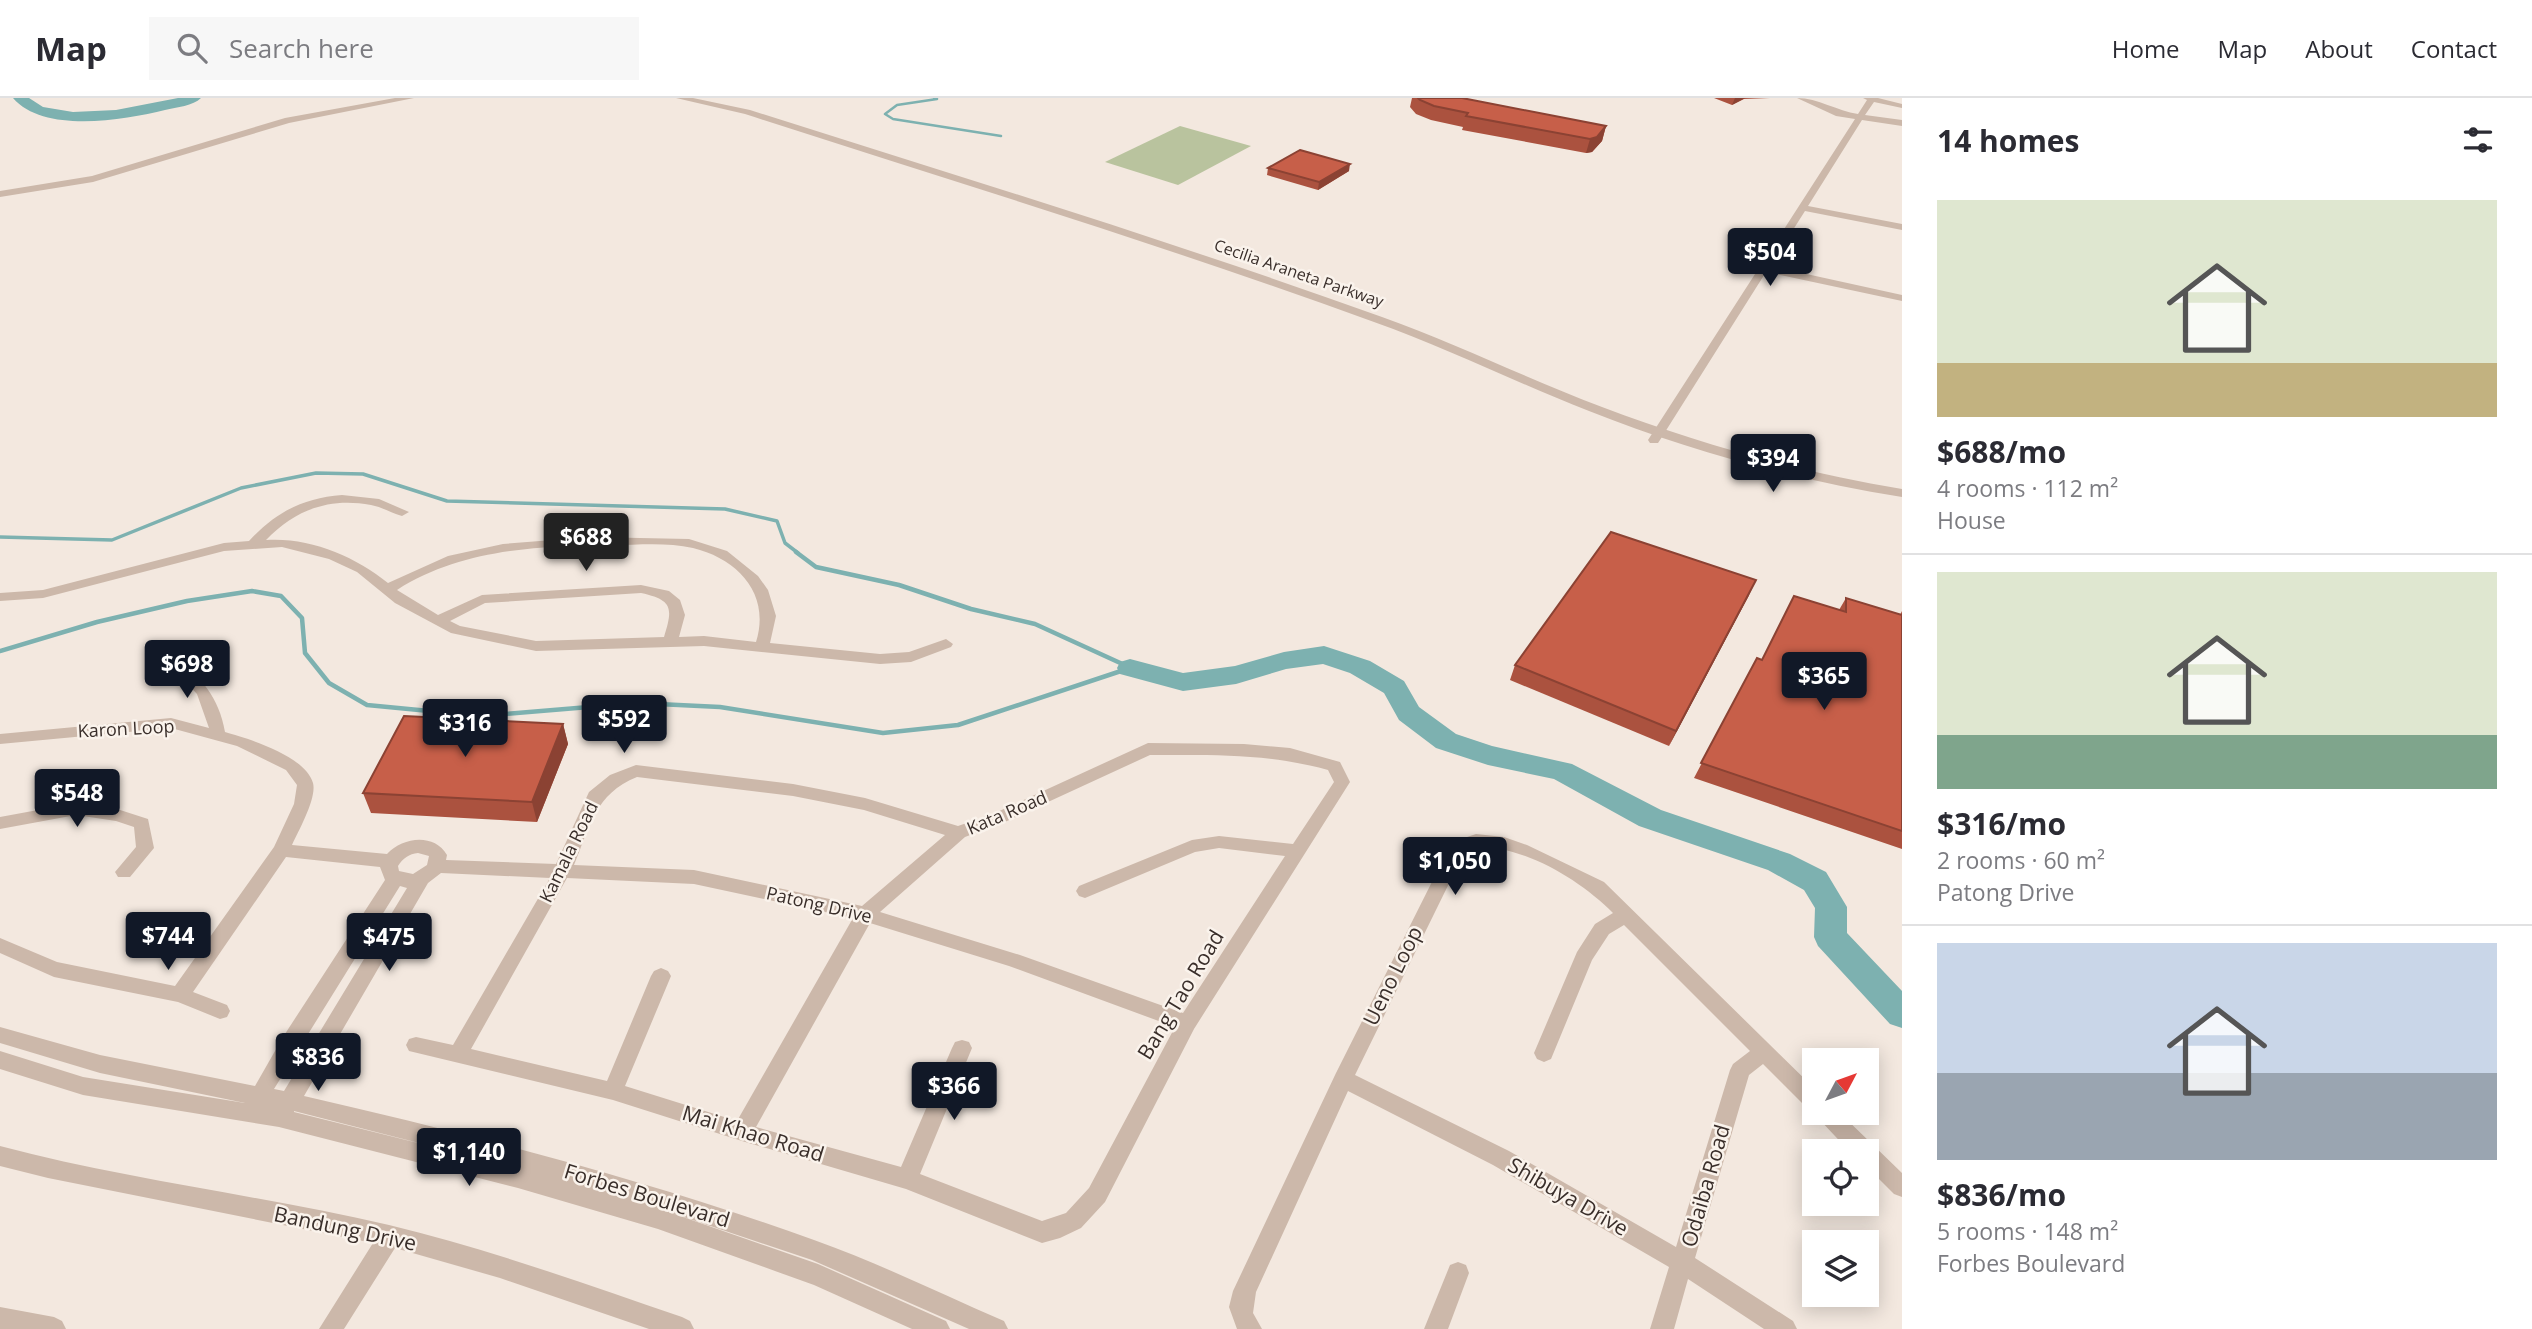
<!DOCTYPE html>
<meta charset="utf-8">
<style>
body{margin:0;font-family:"Open Sans",sans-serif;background:#f7f7f7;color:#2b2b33;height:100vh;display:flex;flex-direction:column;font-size:26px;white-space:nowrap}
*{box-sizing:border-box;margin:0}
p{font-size:23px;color:#7c7c81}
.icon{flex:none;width:38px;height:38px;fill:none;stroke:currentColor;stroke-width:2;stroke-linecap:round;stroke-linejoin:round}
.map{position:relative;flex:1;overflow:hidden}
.details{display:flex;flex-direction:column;background:#fff;width:630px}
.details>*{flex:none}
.needle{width:46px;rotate:49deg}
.buttons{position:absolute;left:1802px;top:950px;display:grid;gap:14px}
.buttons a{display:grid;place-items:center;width:77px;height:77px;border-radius:0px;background:#fff;box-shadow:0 4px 18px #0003;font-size:35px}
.price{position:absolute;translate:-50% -60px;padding:0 16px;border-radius:7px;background:#111827;color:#fff;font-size:23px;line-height:46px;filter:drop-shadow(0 2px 4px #0008)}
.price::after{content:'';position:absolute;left:50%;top:42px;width:21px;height:16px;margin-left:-10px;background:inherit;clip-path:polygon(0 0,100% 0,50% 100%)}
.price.on{background:#222;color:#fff}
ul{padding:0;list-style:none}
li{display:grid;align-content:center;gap:14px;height:371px;padding:0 35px}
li+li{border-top:2px solid #e1e1e2}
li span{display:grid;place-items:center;height:217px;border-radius:0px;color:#555}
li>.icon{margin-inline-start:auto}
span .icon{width:126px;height:126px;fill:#fffc;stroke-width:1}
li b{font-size:30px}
h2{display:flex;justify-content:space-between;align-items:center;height:84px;padding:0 35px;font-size:30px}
header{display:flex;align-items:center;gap:42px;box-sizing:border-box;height:98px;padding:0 35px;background:#fff;border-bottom:2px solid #e1e1e2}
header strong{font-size:33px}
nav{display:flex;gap:38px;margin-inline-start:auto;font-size:24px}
.search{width:490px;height:63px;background:#f7f7f7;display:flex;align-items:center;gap:18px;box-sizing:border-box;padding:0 24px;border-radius:0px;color:#7c7c81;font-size:26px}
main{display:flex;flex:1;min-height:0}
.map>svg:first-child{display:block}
</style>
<header>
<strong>Map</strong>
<div class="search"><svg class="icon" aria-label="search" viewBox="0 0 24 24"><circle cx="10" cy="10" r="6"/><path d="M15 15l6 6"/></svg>Search here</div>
<nav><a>Home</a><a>Map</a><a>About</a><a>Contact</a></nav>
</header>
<main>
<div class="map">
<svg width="1902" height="1231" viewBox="0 0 1902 1231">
<rect width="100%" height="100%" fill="#f3e8df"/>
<path fill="#b9c39e" d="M1180,28L1251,48L1178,87L1105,64Z"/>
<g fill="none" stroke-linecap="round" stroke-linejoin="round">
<path stroke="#7db1b0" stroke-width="2.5" d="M934,0L937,1L897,7L885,16L893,21L1001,38"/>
<path stroke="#7db1b0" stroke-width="3.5" d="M0,439L112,442L241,390L316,375L363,376L447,403L725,411L777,423L785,445L798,455"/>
<g stroke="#7db1b0" stroke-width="4.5">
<path d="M796,454L816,469L899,487L971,511L1035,526L1129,569"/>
<path d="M0,553L97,524L187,503L252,493L281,498L302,520L305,555L329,585L367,607L481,618L637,605L720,609L883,635L958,627L1130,570"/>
</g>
<g fill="#7db1b0" fill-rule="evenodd">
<path d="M13,0H29L43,9L73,14L116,12L178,0H201C193,8 177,9 165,12C124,22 44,36 13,0Z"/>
<path d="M1324,548L1370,563L1404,583L1419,609L1456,636L1492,648L1572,666L1661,712L1790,756L1826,774L1847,809V835L1902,893V930L1890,926L1818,848L1814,839L1815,810L1804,792L1768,772L1639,728L1554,681L1488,667L1436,650L1399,622L1384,595L1350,575L1323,566L1286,571L1236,586L1183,593L1120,576L1117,570L1120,564L1130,561L1183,575L1235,568L1284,554Z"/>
</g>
<g fill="#ccb8aa" fill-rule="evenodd">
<path d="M1797,0C1818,0 1837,13 1858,16L1867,2L1863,0H1878L1902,6V10L1874,4L1865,17L1902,22V28L1862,22L1808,108L1902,126V132L1805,113L1770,168L1902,197V203L1766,174L1660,342L1658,345H1650L1648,342L1855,21L1836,18Z"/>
<path d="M342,397L379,401L409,414L402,418C391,415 382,409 371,407C329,399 295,412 266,442C309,439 355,458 388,485L448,458L503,446L591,439L689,441L727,453L758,478L768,492L776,518L770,545L880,556L909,554L946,541L953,546L951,549L911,564L880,566L704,548L536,553L451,535L395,505L357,474L329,461L282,449L224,453L43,500L0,503V495L43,492L224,445L249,443C276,414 303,400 342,397ZM612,447C639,447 667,444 693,450C738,461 771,496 756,544L704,538L679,539L685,517L680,502L669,493L641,487L482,497L438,517L397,492C461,451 538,448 612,447ZM641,495C673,502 673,510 664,539L536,543L460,528L450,523L485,505Z"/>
<path d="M170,554L175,556C201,580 219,599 225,634C250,641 305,658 313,685C317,700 299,732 292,747L387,756C403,739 434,735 447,757L446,762L556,766L589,694L610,677L636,667L793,686L865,700L958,728L995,715L1148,645L1244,646L1290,650L1340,664L1350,684L1194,931L1105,1104L1081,1130L1060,1140L1042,1145L906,1091L742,1043L613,1002L409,953L406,947L409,941L416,939L453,947L550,780L441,775L428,785L304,998C474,1037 650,1083 814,1142C879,1165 941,1196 1004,1223L1008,1231H969L812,1162L660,1111L818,1166L946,1223L950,1231H912L814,1187L658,1131L518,1090L279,1029L83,997L0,971V953L83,979L245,1005L100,975L0,945V929L100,957L255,988L283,939L385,782L380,769L286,759L193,894L227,907L230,913L227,919L220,921L178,904L54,879L0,855V840L57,864L175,888L274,749L294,706L297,687L286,672L237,648L171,630L0,646V636L171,620L209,630L197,596L162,559ZM1150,657C1213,657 1266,655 1328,672L1334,684L1293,746L1219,738L1192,742L1079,788L1076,793L1079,798L1085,800L1195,754L1219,750L1285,758L1183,915L1020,857L880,814L965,739L1007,723ZM637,679L793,698L864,712L945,737L862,808L694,772L574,767C590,728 595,696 637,679ZM418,755L429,758L427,767L413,776L399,773L398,768C403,760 409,756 418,755ZM567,780L694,786L853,820L737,1023L625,988L671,878L668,873L661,870L654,873L651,878L607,983L471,951ZM400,788L407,790L284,993L274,991ZM870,825L1009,868L1175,929L1089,1090L1066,1115L1042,1123L920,1076L972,950L969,944L962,942L955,944L952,950L901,1069L756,1029ZM294,1013L454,1054L294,1014Z"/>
<path d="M76,705L117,711L148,721L154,750L130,779H118L115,774L136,749L134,729L116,723L76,717L0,731V719Z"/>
<path d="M1476,736L1504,739L1527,747L1604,784L1815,991V1014L1808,1011L1763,966L1749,977L1695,1160L1793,1223L1797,1231H1764L1688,1181L1674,1231H1650L1669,1169L1493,1067L1348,993L1256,1194L1253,1215L1262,1231H1237L1229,1209L1233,1193L1336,975L1448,752L1461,741ZM1476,748C1525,749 1579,781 1613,815L1595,826L1577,854L1534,955L1537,961L1544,964L1551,961L1592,862L1609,836L1624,827L1750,953L1733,966L1730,972L1676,1149L1509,1053L1355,977L1461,761Z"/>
<path d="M1816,1015H1840L1902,1075V1099L1894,1096L1867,1069V1054H1850L1819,1021Z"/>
<path d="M0,1048C128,1082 260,1097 389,1127C489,1151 585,1186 682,1219L690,1223L694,1231H649L500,1180L395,1150L344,1231H319L373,1145L48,1080L0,1068Z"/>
<path d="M1458,1164L1466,1167L1469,1175L1448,1231H1424L1450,1167Z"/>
<path d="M0,1209L54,1219L62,1223L66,1231H0Z"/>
</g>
<g fill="#ccb8aa" fill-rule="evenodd">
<path d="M395,0H414L289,25L93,84L0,99V93L92,78L285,20Z"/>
<path d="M676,0H693L750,12C961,79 1174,144 1382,219C1457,246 1528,281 1602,309C1700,346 1799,374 1902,391V399C1795,382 1690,353 1589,313C1517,285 1447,250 1374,224C1166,148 955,84 745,16Z"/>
</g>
</g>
<g fill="#ab523f">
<path d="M1412,0H1462L1606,28L1602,43L1592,54L1586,55L1462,32L1463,29L1431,22L1416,16L1410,9Z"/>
<path d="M1714,0H1770L1744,1L1732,7Z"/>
<path d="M1268,70L1349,73L1318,92L1267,77Z"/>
<path d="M1749,497L1669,648L1510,582L1515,567Z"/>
<path d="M1846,500L1900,517L1902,513V751L1694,680L1757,560L1762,562L1839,512Z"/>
<path d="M563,626L568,646L537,724L371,715L363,695Z"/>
</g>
<g fill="#8b4233">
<path d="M1735,0H1745L1732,7Z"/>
<path d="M1606,28L1602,43L1592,54L1586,55L1590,41Z"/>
<path d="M1350,66L1349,73L1318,92L1319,84Z"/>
<path d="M1756,482L1749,497L1669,648L1676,633Z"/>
<path d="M563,626L568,646L537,724L532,704Z"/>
</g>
<g fill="#c75f49" stroke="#8b4233" stroke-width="2">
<path d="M1418,0H1462L1606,28L1597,39L1590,41L1466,18L1468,15L1434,8L1420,2Z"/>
<path d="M1300,52L1350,66L1319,84L1268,70Z"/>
<path d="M1611,434L1756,482L1676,633L1515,567Z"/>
<path d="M1794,498L1846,514V500L1902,517V733L1701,665L1757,560L1762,562Z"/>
<path d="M404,618L563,626L532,704L363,695Z"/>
</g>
<g text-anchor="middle" stroke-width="5" stroke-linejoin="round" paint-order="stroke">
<g font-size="16" fill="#392e2a" stroke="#faf3ec">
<text transform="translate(1299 175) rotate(19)" y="6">Cecilia Araneta Parkway</text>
</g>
<g font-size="18" fill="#392e2a" stroke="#faf3ec">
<text transform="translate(126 631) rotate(-3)" y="6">Karon Loop</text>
<text transform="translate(1007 715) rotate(-23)" y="6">Kata Road</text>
<text transform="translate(569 754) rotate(-64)" y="6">Kamala Road</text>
<text transform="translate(819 807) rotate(13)" y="6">Patong Drive</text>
</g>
<g font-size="21" fill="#392e2a" stroke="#faf3ec">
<text transform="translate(1393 878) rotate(-64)" y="7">Ueno Loop</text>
<text transform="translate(1181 897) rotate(-59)" y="7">Bang Tao Road</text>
<text transform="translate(753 1036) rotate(17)" y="7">Mai Khao Road</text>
<text transform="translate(1706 1088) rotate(-74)" y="7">Odaiba Road</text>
<text transform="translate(647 1098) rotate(17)" y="7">Forbes Boulevard</text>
<text transform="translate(1568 1099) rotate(30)" y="7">Shibuya Drive</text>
<text transform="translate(345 1131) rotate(12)" y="7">Bandung Drive</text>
</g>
</g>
</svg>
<div class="buttons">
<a><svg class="needle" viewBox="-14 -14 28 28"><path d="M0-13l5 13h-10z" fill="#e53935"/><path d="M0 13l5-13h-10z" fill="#7c7c81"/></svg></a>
<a><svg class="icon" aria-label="locate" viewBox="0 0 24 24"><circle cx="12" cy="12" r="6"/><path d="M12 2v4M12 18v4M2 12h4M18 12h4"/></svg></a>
<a><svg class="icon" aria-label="layers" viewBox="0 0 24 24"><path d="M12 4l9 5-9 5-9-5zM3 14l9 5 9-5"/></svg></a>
</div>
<b class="price" style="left:1770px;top:190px">$504</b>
<b class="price" style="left:1773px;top:396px">$394</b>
<b class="price on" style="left:586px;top:475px">$688</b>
<b class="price" style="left:187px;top:602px">$698</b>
<b class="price" style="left:1824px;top:614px">$365</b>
<b class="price" style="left:624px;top:657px">$592</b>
<b class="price" style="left:465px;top:661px">$316</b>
<b class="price" style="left:77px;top:731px">$548</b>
<b class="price" style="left:1455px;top:799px">$1,050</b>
<b class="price" style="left:168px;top:874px">$744</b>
<b class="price" style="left:389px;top:875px">$475</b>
<b class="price" style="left:318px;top:995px">$836</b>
<b class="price" style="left:954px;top:1024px">$366</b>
<b class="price" style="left:469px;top:1090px">$1,140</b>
</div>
<section class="details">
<h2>14 homes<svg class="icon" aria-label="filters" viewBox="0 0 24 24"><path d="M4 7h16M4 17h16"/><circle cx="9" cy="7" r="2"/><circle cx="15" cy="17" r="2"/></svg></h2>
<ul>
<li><span style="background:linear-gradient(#dfe7d0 75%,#c2b280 0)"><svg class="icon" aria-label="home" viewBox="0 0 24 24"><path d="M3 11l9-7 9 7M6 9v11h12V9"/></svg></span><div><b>$688/mo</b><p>4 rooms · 112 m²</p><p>House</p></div></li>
<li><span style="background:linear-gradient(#dfe7d0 75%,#7fa58c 0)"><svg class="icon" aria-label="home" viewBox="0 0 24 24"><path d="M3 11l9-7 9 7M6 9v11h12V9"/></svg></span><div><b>$316/mo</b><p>2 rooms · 60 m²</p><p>Patong Drive</p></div></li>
<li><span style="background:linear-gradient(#c9d6e8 60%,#9aa5b1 0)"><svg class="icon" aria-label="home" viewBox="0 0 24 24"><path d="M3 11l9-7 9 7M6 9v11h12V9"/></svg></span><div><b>$836/mo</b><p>5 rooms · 148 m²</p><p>Forbes Boulevard</p></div></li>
</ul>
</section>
</main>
